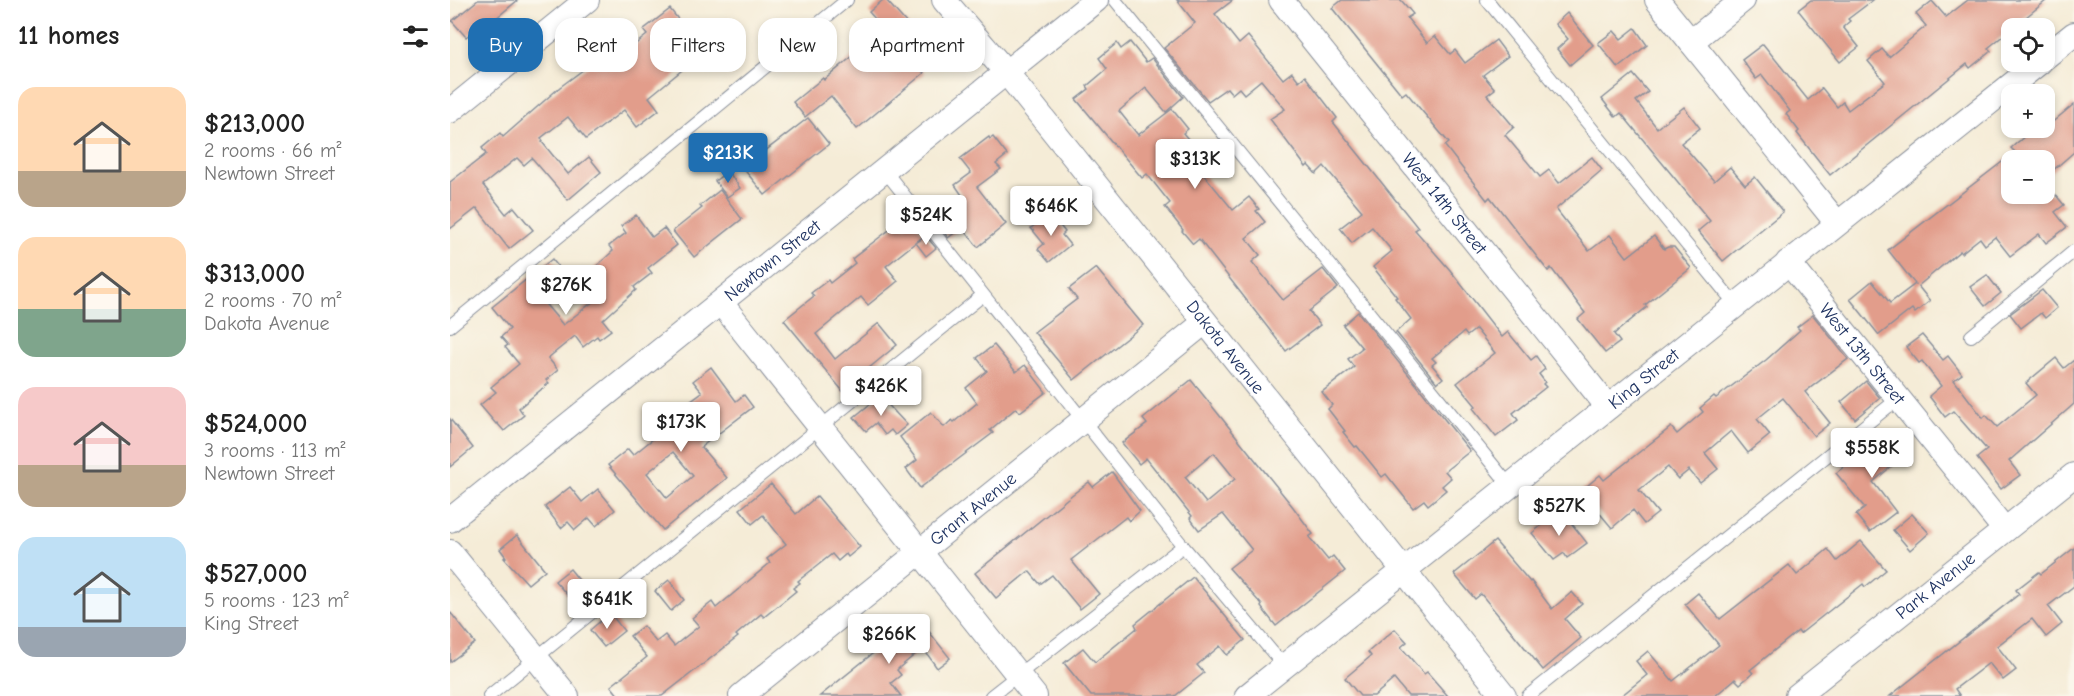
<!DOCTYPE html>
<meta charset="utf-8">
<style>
body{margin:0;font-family:"Comic Neue",sans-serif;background:#f6f6f6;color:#222;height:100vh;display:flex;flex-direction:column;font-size:22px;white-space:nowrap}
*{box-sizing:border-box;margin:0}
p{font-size:20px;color:#767676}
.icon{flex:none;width:33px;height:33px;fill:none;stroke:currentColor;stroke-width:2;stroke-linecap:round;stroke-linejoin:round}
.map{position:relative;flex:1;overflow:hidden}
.details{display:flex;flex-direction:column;background:#fff;width:450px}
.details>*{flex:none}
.hud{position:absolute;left:18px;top:18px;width:570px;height:54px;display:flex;gap:12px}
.fabs{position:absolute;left:1551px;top:18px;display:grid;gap:12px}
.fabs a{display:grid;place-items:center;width:54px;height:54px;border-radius:12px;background:#fff;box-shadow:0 3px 9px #0003;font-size:30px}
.price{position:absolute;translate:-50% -51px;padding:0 14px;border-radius:6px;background:#fff;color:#222;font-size:20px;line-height:39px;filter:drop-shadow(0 2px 3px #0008)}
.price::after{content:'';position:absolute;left:50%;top:36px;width:18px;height:14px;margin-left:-9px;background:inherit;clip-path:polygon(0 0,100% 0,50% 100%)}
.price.on{background:#1f6fb2;color:#fff}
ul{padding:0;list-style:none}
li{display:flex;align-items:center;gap:18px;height:150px;padding:0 18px}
li span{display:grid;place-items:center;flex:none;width:168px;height:120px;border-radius:18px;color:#555}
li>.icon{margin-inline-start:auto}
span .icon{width:72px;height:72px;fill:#fffc;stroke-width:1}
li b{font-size:26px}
h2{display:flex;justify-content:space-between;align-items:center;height:72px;padding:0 18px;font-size:26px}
.chip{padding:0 21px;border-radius:18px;background:#fff;box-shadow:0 3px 9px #0003;font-size:21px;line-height:54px}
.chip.on{background:#1f6fb2;color:#fff}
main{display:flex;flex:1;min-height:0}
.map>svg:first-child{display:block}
</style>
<main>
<section class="details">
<h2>11 homes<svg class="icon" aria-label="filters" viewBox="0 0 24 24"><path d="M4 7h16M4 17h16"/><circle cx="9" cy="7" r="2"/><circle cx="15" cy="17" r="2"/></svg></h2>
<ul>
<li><span style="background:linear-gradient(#ffd9b3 70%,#b9a48a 0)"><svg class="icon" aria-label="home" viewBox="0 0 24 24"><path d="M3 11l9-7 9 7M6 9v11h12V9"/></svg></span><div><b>$213,000</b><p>2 rooms · 66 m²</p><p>Newtown Street</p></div></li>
<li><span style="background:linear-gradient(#ffd9b3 60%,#7fa58c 0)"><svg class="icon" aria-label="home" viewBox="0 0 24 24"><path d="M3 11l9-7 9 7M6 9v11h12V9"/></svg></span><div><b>$313,000</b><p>2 rooms · 70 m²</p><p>Dakota Avenue</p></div></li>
<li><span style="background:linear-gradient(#f6c9c9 65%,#b9a48a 0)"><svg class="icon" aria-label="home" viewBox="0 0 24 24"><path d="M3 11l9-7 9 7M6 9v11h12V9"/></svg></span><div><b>$524,000</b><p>3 rooms · 113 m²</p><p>Newtown Street</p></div></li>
<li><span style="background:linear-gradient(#bfe0f5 75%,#9aa5b1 0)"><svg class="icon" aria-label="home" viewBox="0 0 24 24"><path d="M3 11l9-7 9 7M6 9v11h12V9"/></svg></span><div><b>$527,000</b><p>5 rooms · 123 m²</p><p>King Street</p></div></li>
</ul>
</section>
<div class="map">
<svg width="1624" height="696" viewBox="0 0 1624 696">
<rect width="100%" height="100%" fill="#fbf7ec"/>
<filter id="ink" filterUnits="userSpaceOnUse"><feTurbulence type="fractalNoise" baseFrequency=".0167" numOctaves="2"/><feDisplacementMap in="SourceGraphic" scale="12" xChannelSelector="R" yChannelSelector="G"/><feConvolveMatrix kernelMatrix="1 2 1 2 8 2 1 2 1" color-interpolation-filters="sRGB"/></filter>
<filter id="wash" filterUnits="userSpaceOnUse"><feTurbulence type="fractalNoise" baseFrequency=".008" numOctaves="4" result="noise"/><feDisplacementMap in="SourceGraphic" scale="24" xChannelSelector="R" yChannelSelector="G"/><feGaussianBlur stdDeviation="1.35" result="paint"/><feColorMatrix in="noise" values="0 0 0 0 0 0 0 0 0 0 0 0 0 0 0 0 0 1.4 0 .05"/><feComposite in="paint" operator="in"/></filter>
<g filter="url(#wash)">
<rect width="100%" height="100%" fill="#f5ecd7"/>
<g id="blocks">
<g fill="#e29d8b" fill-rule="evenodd">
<path d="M28,0H68L27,34L23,36L21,33L16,37L2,21Z"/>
<path d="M433,0H436L459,26L455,30L456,32L447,40L474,73L407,129L381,96L355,117L343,102L373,78L374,80L404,55L402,53L433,28L419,12Z"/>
<path d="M727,0H783L765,14L789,44L798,36L833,79L842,72L849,81L855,76L887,118L883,122L968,228L965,230L1000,270L1052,337L1058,332L1081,360L1086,356L1095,369L1089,374L1095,382L1093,384L1096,387L1063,413L1068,420L1046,437L1023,408L1026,406L1007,383L1045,353L1026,329L1017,336L1014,332L982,358L986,362L982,365L993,378L987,383L946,332L961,319L945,298L947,297L923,267L942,251L922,227L902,243L890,228L912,211L874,166L866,174L858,165L856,167L820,119L835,109L811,80L794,94L789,88L782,94L777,88L758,101L714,48L745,23Z"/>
<path d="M892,0H951L963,14L957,18L977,43L985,36L1000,54L1005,50L1015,63L1046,40L1058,56L1033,75L1045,89L1037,95L1064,127L1055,135L1090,177L1099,170L1109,183L1142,157L1152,170L1106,209L1139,251L1160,235L1177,257L1204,236L1214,249L1218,247H1224L1241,268L1195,305L1197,307L1164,334L1170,342L1155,353L1128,319L1135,313L1101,268L1098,271L1040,197L1037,200L995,146L999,143L956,92L952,95L882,8Z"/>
<path d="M1361,0H1423L1398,19L1400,21L1393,27L1409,47L1390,62L1348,10Z"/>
<path d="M1518,0H1597L1538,48L1541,51L1520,68L1517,64L1380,175L1347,133L1349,131L1336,114L1340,111L1312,75L1306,79L1292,60L1313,44L1358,100L1372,88L1387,107L1393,102L1398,110L1435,82L1418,61L1432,49L1439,57L1476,26L1466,14L1482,1L1496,17Z"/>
<path d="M220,9L250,47L248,48L253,53L199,97L209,110L187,127L174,110L136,139L118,117L91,138L93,141L92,142L118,174L139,157L151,172L118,200L82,158L74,165L67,158L33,185L56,214L64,207L83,230L59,249L27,208L0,229V182L36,154L32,148L50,133L53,137L110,87L161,49L168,58L197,35L193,30Z"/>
<path d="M1117,13L1143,45L1120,65L1107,49L1118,39L1105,24Z"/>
<path d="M1185,28L1197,45L1168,68L1148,43L1164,31L1171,39Z"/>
<path d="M680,42L696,62L702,58L733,97L716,112L696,88L669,111L688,135L722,109L738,129L733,133L754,158L752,160L757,166L751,171L783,210L799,197L809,209L806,211L815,222L796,238L810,255L802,262L833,300L873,269L888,288L859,311L870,325L836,351L749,239L743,244L732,231L733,230L715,207L720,203L697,174L692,178L626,99L639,89L637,86L657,69L649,58L667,43L671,49Z"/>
<path d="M1183,74L1198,92L1186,101L1207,128L1234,107L1250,128L1231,143L1264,181L1280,167L1295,185L1305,177L1333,212L1273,261L1248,231L1260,221L1171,113L1166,117L1152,99Z"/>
<path d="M1624,104V152L1594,178V160H1562V194H1605L1614,205L1605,212L1617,227L1596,243L1589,234L1560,256L1545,237L1535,245L1530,238L1511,253L1510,251L1468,286L1480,301L1465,313L1462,309L1429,335L1400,299L1422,281L1440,303L1465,284L1438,250L1565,152L1561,148L1582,130L1587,135Z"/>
<path d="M358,118L379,144L315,195L293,168Z"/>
<path d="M539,137L540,139L543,137L557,155L546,164L551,169L527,187L556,224L528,247L512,227L498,238L489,225L508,210L502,204L512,195L505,185L521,173L510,159Z"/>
<path d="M278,171L290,188L277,197L265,181Z"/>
<path d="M270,190L292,219L244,257L223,231L252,208L250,206Z"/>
<path d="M600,213L615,232L612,235L620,245L599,262L588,249L594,244L581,228Z"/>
<path d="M186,215L202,237L214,228L227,245L198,268L202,273L184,287L186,290L153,320L161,330L149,339L147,336L133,347L125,336L98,358L108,370L96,380L99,383L69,408L74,415L54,431L47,423L46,424L30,405L46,392L41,387L69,364L55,347L58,345L51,337L60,329L42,307L102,259L118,279L92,300L113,325L144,301L128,283L163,251L159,246L176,233L171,226Z"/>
<path d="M463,220L475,235L436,266L448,281L418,305L411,297L366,334L385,359L429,323L447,345L402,382L406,387L396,395L334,320L364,296L361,293L378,280L380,283L405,263L402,259L417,247L451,221L455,227Z"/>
<path d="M476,236L486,248L476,256L466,243Z"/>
<path d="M646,268L693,325L624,380L584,332L627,299L619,289Z"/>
<path d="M1537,275L1551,293L1535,306L1520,287Z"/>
<path d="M1592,290L1607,308L1595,318L1591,313L1571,328L1560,314Z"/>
<path d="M908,312L1020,451L995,471L1001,478L992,486L996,490L978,505L974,500L963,508L936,474L932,477L907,446L905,447L893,432L895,431L878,409L882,405L872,392L904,367L898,359L912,348L893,325Z"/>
<path d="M1363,315L1398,359L1355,392L1380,423L1364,436L1333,398L1307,419L1320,435L1298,453L1281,431L1255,453L1268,469L1250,483L1239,470L1228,479L1218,467L1189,490L1208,513L1194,524L1183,510L1162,528L1131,491L1150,475L1154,480L1221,427L1227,434L1253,412L1250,408L1264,396L1266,398L1316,360L1350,330L1347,327Z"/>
<path d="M1472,335L1493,360L1498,356L1512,374L1504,380L1533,418L1536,415L1547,427L1586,395L1576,383L1606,358L1614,368L1624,360V404L1559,461L1570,475L1551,489L1527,458L1537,450L1503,411L1495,417L1479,396L1491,386L1472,361L1469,363L1456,347Z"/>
<path d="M544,345L566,372L575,365L596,392L570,412L566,408L540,430L543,433L470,488L456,469L467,460L450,437L481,412L494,427L502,420L504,422L527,403L516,388L537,371L527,358Z"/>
<path d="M261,367L286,401L294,395L303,407L251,447L277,478L213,530L158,465L178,449L183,455L209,434L203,428L252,392L243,381ZM223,452L243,476L217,498L197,473Z"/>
<path d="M741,380L843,507L863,534L859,537L878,560L883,556L895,571L826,626L811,607L812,605L779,568L802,550L773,514L749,530L740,518L742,516L696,458L689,464L672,443L697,424L693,419ZM764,453L785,479L756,503L735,477Z"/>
<path d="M1416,381L1430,398L1405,419L1391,402Z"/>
<path d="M430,396L457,425L445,435L441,430L435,435L426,423L416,431L404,417Z"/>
<path d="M0,419L23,448L0,467Z"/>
<path d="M1437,431L1456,454L1423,482L1446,512L1420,532L1406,515L1415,508L1386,473Z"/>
<path d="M662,472L690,511L679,521L676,517L621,560L649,594L630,609L602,575L590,584L579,571L546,598L525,573L623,494L639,482L643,487Z"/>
<path d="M321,484L346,514L367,496L410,547L398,557L396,554L388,561L382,554L348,581L350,583L343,588L346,591L314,617L311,614L286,635L288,637L212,696H169L161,686L197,657L180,636L193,626L206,642L215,635L224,646L249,626L242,618L262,602L266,608L320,563L317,559L336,544L313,515L302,524L290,509Z"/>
<path d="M120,487L132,502L148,489L165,510L146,526L139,518L125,530L118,522L111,528L95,507Z"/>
<path d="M1111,510L1137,543L1117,558L1114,553L1104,560L1082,533Z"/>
<path d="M1462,514L1479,533L1460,550L1443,530Z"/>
<path d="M67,535L95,570L78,584L54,558L56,557L50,549Z"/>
<path d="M1045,541L1080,582L1081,581L1102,609L1122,592L1132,604L1115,619L1131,638L1093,670L1031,594L1025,599L1004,574Z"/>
<path d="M1411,541L1436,570L1415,587L1413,584L1350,634L1348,631L1300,670L1303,673L1290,684L1285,679L1265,696H1171L1197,675L1186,661L1198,651L1223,681L1269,645L1235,604L1248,593L1270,619L1339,565L1347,575L1378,549L1387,561Z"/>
<path d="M1624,548V586L1598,606L1612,624L1596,637L1582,619L1547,646L1566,670L1553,680L1539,663L1505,689L1510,696H1440L1569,594L1566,590L1589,572L1591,574Z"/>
<path d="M120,569L132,584L118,596L105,581Z"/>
<path d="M743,577L795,640L777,655L770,646L747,665L754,673L725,696H641L614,663L633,648L645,662L687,628L685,624Z"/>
<path d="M219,580L234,600L221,611L205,591Z"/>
<path d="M0,612L25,643L0,662Z"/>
<path d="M160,613L174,631L154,647L140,630Z"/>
<path d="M469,619L500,658L487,668L473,648L450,667L447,670L451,675L441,683L451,696H370L432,646L434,648Z"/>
<path d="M945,629L957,642L951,647L974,674L977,672L998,696H958L944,679L924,696H910L895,678L921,656L918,652Z"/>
</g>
</g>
</g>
<g filter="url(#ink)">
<use href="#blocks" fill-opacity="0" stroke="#888e9a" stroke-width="1.5"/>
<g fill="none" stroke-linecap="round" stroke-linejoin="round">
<defs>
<g id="lane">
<path d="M665,0L1060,486"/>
<path d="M1037,0L1285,304"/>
<path d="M435,171L733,546L834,666"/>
<path d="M0,326L397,0"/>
<path d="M1521,336L1624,251"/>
<path d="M39,696L533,295"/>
<path d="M541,696L733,546"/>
<path d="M1078,696L1449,398"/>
</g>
<g id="street">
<path id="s1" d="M494,0L556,72L1054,696"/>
<path id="s2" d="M831,0L1158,407"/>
<path d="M1207,0L1387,223"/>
<path d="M1241,42L1293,0"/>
<path d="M1594,58L1624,34"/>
<path d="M0,111L137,0"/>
<path id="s3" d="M1338,262L1555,530"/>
<path d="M271,303L585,696"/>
<path id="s4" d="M0,520L646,0"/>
<path d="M0,552L117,696"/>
<path id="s5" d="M291,696L755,322"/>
<path id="s6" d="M797,696L1590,62"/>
<path id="s7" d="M1347,696L1624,475"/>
</g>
</defs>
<use href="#lane" stroke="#888e9a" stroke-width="14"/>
<use href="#street" stroke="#888e9a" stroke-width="26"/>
<use href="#lane" stroke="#fff" stroke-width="12"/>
<use href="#street" stroke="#fff" stroke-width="24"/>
</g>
</g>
<g text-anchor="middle" stroke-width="6" stroke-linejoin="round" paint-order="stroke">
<g font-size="18" fill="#1b2f5e" stroke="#fbf7ec">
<text dy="6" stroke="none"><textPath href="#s2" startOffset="261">West 14th Street</textPath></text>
<text dy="6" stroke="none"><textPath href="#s4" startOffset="414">Newtown Street</textPath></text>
<text dy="6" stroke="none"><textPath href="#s1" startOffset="447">Dakota Avenue</textPath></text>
<text dy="6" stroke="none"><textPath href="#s3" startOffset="118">West 13th Street</textPath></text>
<text dy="6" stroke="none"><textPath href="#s6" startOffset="508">King Street</textPath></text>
<text dy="6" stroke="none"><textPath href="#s5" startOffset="298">Grant Avenue</textPath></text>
<text dy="6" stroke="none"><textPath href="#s7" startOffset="177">Park Avenue</textPath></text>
</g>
</g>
</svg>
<div class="fabs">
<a><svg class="icon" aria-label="locate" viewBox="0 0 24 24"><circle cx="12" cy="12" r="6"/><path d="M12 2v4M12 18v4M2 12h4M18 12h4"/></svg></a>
<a>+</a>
<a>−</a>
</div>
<b class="price on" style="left:278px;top:184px">$213K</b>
<b class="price" style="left:745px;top:190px">$313K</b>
<b class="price" style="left:601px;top:237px">$646K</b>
<b class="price" style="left:476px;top:246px">$524K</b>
<b class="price" style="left:116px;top:316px">$276K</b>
<b class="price" style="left:431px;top:417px">$426K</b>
<b class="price" style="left:231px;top:453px">$173K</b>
<b class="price" style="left:1422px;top:479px">$558K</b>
<b class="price" style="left:1109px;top:537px">$527K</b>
<b class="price" style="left:157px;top:630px">$641K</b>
<b class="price" style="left:439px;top:665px">$266K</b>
<div class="hud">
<a class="chip on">Buy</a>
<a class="chip">Rent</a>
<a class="chip">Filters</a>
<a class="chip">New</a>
<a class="chip">Apartment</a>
</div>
</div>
</main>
